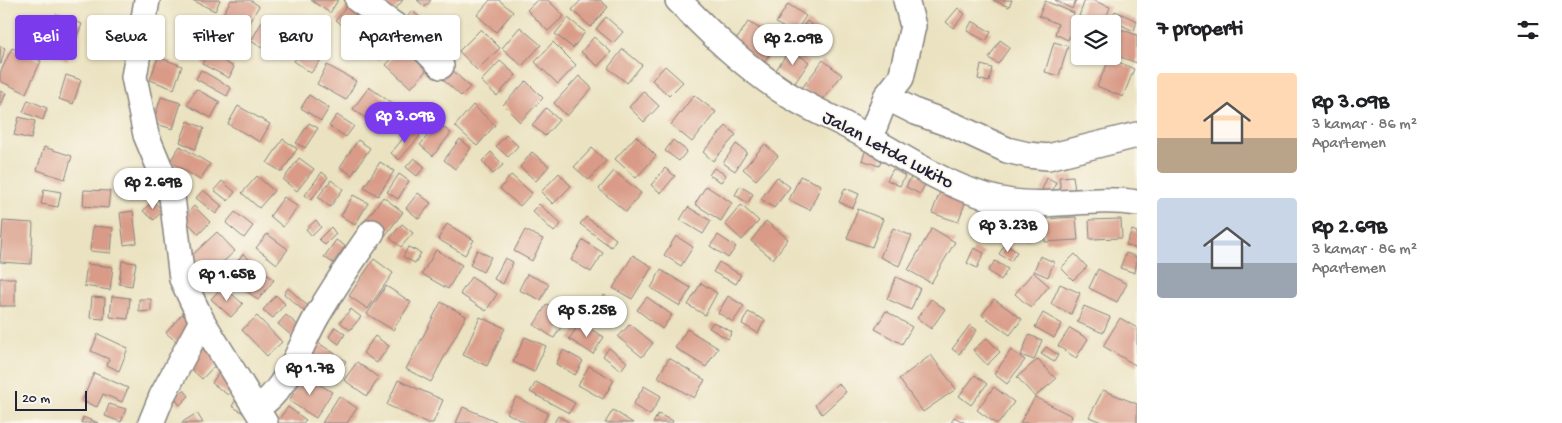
<!DOCTYPE html>
<html lang="id">
<meta charset="utf-8">
<style>
body{margin:0;font-family:"Gochi Hand",sans-serif;background:#f6f6f6;color:#202124;height:100vh;display:flex;flex-direction:column;font-size:19px;white-space:nowrap}
*{box-sizing:border-box;margin:0}
p{font-size:16px;color:#757577}
.icon{flex:none;width:28px;height:28px;fill:none;stroke:currentColor;stroke-width:2;stroke-linecap:round;stroke-linejoin:round}
.map{position:relative;flex:1;overflow:hidden}
.side{display:flex;flex-direction:column;background:#fff;width:425px}
.side>*{flex:none}
.guide{position:absolute;left:15px;top:15px;width:475px;height:45px;display:flex;gap:10px}
.controls{position:absolute;left:1071px;top:15px;display:grid;gap:10px}
.controls a{display:grid;place-items:center;width:50px;height:50px;border-radius:5px;background:#fff;box-shadow:0 1px 4px #0004;font-size:25px}
.scale{position:absolute;left:15px;bottom:12px;width:72px;box-sizing:border-box;padding-left:5px;border:2px solid #22223b;border-top:0;font-size:14px;line-height:18px;white-space:nowrap;color:#22223b;-webkit-text-stroke:4px #fbf7ec;paint-order:stroke}
.price{position:absolute;translate:-50% -42px;padding:0 11px;border-radius:18px;background:#fff;color:#222;font-size:16px;line-height:32px;filter:drop-shadow(0 1px 2px #0008)}
.price::after{content:'';position:absolute;left:50%;top:30px;width:15px;height:11px;margin-left:-8px;background:inherit;clip-path:polygon(0 0,100% 0,50% 100%)}
.price.current{background:#7c3aed;color:#fff}
ul{padding:0;list-style:none}
li{display:flex;align-items:center;gap:15px;height:125px;padding:0 20px}
li span{display:grid;place-items:center;flex:none;width:140px;height:100px;border-radius:5px;color:#555}
li>.icon{margin-inline-start:auto}
span .icon{width:60px;height:60px;fill:#fffc;stroke-width:1}
li b{font-size:21px}
h2{display:flex;justify-content:space-between;align-items:center;height:60px;padding:0 20px;font-size:21px}
.pill{padding:0 18px;border-radius:5px;background:#fff;box-shadow:0 1px 4px #0004;font-size:18px;line-height:45px}
.pill.current{background:#7c3aed;color:#fff}
main{display:flex;flex:1;min-height:0}
.map>svg:first-child{display:block}
</style>
<main>
<div class="map">
<svg width="1137" height="423" viewBox="0 0 1137 423">
<rect width="100%" height="100%" fill="#fbf7ec"/>
<filter id="ink" filterUnits="userSpaceOnUse"><feTurbulence type="fractalNoise" baseFrequency=".02" numOctaves="2"/><feDisplacementMap in="SourceGraphic" scale="10" xChannelSelector="R" yChannelSelector="G"/><feConvolveMatrix kernelMatrix="1 2 1 2 8 2 1 2 1" color-interpolation-filters="sRGB"/></filter>
<filter id="wash" filterUnits="userSpaceOnUse"><feTurbulence type="fractalNoise" baseFrequency=".0096" numOctaves="4" result="noise"/><feDisplacementMap in="SourceGraphic" scale="20" xChannelSelector="R" yChannelSelector="G"/><feGaussianBlur stdDeviation="1.12" result="paint"/><feColorMatrix in="noise" values="0 0 0 0 0 0 0 0 0 0 0 0 0 0 0 0 0 1.4 0 .05"/><feComposite in="paint" operator="in"/></filter>
<g filter="url(#wash)">
<rect width="100%" height="100%" fill="#eae2c0"/>
<g id="blocks">
<g fill="#d99b87">
<path d="M192,0H220L215,11Z"/>
<path d="M231,0H250L259,6L244,31L221,17Z"/>
<path d="M311,0H338L330,13Z"/>
<path d="M352,0L381,23L365,44L336,20Z"/>
<path d="M378,0H403L387,19Z"/>
<path d="M417,0H431L425,7Z"/>
<path d="M490,0H499L513,12L496,32L477,15Z"/>
<path d="M537,0H548L564,16L548,31L527,10Z"/>
<path d="M581,0H600L608,7L591,27L572,10Z"/>
<path d="M993,0H1012L1009,7Z"/>
<path d="M1055,0H1076L1072,9Z"/>
<path d="M1085,0H1092L1110,7L1104,24L1079,16Z"/>
<path d="M1045,1L1074,13L1072,19L1076,20L1068,40L1055,34L1058,24L1039,16Z"/>
<path d="M788,4L806,16L794,34L776,23Z"/>
<path d="M958,8L965,14L953,28L946,22Z"/>
<path d="M412,11L433,27L422,43L400,26Z"/>
<path d="M1115,11L1137,21L1134,31L1111,20Z"/>
<path d="M56,14L82,24L67,61L41,50Z"/>
<path d="M266,15L286,27L270,53L251,41Z"/>
<path d="M194,17L212,28L200,47L183,36Z"/>
<path d="M606,17L623,32L613,43L596,29Z"/>
<path d="M568,18L585,32L573,48L555,34Z"/>
<path d="M807,21L825,35L813,51L795,38Z"/>
<path d="M972,21L991,32L986,41L967,31Z"/>
<path d="M748,22L779,39L760,69L733,45Z"/>
<path d="M390,26L401,35L380,60L369,50Z"/>
<path d="M222,27L235,35L225,52L212,45Z"/>
<path d="M520,27L541,45L522,66L502,48Z"/>
<path d="M1117,28L1137,35V63L1112,54V39Z"/>
<path d="M481,29L500,48L477,70L459,51Z"/>
<path d="M594,37L611,52L598,66L581,52Z"/>
<path d="M310,39L327,52L311,73L294,61Z"/>
<path d="M1000,40L1010,47L998,64L989,58Z"/>
<path d="M553,42L576,65L558,84L535,62Z"/>
<path d="M1054,42L1068,46L1059,76L1045,72Z"/>
<path d="M406,43L430,66L411,88L386,65Z"/>
<path d="M0,46L5,48L1,64H0Z"/>
<path d="M12,48L41,61L26,93L0,81V73Z"/>
<path d="M623,49L642,65L627,83L608,68Z"/>
<path d="M790,49L809,62L795,83L776,70Z"/>
<path d="M208,53L234,67L229,78L202,64Z"/>
<path d="M158,57L182,66L174,89L150,80Z"/>
<path d="M1110,58L1134,69L1123,97L1097,86Z"/>
<path d="M823,60L842,75L821,102L802,88Z"/>
<path d="M500,61L516,75L497,96L481,81Z"/>
<path d="M445,63L470,87L461,96L436,73Z"/>
<path d="M327,65L356,81L346,100L317,84Z"/>
<path d="M981,65L992,68L989,82L978,79Z"/>
<path d="M665,66L683,82L669,96L652,80Z"/>
<path d="M201,70L231,88L227,96L196,79Z"/>
<path d="M66,75L81,80L73,104L59,99Z"/>
<path d="M579,76L592,88L567,116L554,103Z"/>
<path d="M526,81L543,98L520,122L503,105Z"/>
<path d="M369,87L393,104L377,126L353,109Z"/>
<path d="M196,89L220,102L211,118L187,105Z"/>
<path d="M0,91L6,93L0,108Z"/>
<path d="M643,91L659,106L644,122L629,107Z"/>
<path d="M309,95L329,108L321,121L301,108Z"/>
<path d="M694,95L716,112L692,142L671,125Z"/>
<path d="M161,97L181,103L173,129L153,123Z"/>
<path d="M28,100L47,108L43,120L23,112Z"/>
<path d="M473,105L495,125L477,146L455,126Z"/>
<path d="M238,106L270,124L260,142L228,124Z"/>
<path d="M546,108L559,120L545,136L532,125Z"/>
<path d="M337,115L354,126L346,137L329,126Z"/>
<path d="M19,117L35,121L31,139L14,135Z"/>
<path d="M188,121L204,128L195,149L180,142Z"/>
<path d="M309,123L318,128L305,148L296,143Z"/>
<path d="M438,123L451,133L433,156L420,145Z"/>
<path d="M726,126L736,135L713,161L703,152Z"/>
<path d="M411,129L420,136L399,160L391,153Z"/>
<path d="M506,135L518,146L508,157L496,146Z"/>
<path d="M636,136L656,156L636,178L615,159Z"/>
<path d="M283,139L297,149L282,172L267,163Z"/>
<path d="M460,139L471,148L455,169L444,160Z"/>
<path d="M358,140L370,148L352,175L340,167Z"/>
<path d="M673,140L687,151L679,161L665,151Z"/>
<path d="M736,144L747,152L735,171L723,163Z"/>
<path d="M765,144L778,156L756,180L743,169Z"/>
<path d="M868,144L885,150L879,166L862,160Z"/>
<path d="M180,146L210,164L200,180L170,161Z"/>
<path d="M44,147L72,156L65,179L37,170Z"/>
<path d="M592,148L606,161L589,180L574,167Z"/>
<path d="M491,152L503,165L493,174L482,161Z"/>
<path d="M532,152L549,166L536,181L520,167Z"/>
<path d="M299,158L314,169L297,191L283,180Z"/>
<path d="M414,158L425,167L417,176L406,167Z"/>
<path d="M380,162L394,171L378,196L364,187Z"/>
<path d="M665,168L675,176L661,193L651,185Z"/>
<path d="M714,168L726,175L721,182L709,175Z"/>
<path d="M893,169L905,176L900,186L887,180Z"/>
<path d="M614,171L641,193L626,212L599,189Z"/>
<path d="M322,172L328,177L311,200L305,195Z"/>
<path d="M559,173L571,186L553,204L541,192Z"/>
<path d="M399,174L409,181L398,199L387,192Z"/>
<path d="M913,174L927,181L920,194L906,187Z"/>
<path d="M511,175L532,193L520,206L500,189Z"/>
<path d="M257,176L274,191L259,208L242,193Z"/>
<path d="M800,176L821,185L810,210L789,200Z"/>
<path d="M1073,176L1075,191L1061,193L1059,177Z"/>
<path d="M777,177L790,187L774,208L761,199Z"/>
<path d="M1047,178L1056,182L1051,196L1041,192Z"/>
<path d="M331,180L343,189L330,207L318,197Z"/>
<path d="M222,181L235,192L228,201L214,190Z"/>
<path d="M706,186L732,203L721,221L695,204Z"/>
<path d="M740,186L753,194L748,203L735,195Z"/>
<path d="M845,188L859,194L853,208L839,202Z"/>
<path d="M44,189L61,192L58,207L41,204Z"/>
<path d="M941,189L967,198L958,222L932,213Z"/>
<path d="M84,190L110,191L108,208L83,206Z"/>
<path d="M203,190L222,206L216,214L196,198Z"/>
<path d="M418,193L431,203L419,219L406,208Z"/>
<path d="M353,195L368,203L355,225L341,216Z"/>
<path d="M284,197L298,207L283,227L270,216Z"/>
<path d="M383,197L403,212L385,236L365,221Z"/>
<path d="M152,201L163,210L154,220L143,211Z"/>
<path d="M539,204L561,224L554,232L532,211Z"/>
<path d="M741,205L759,221L742,240L725,224Z"/>
<path d="M194,206L210,222L199,234L183,218Z"/>
<path d="M688,207L711,221L703,234L680,220Z"/>
<path d="M858,209L883,219L872,247L847,238Z"/>
<path d="M984,210L1004,215L999,234L979,229Z"/>
<path d="M133,211L137,243L124,245L120,213Z"/>
<path d="M235,212L253,226L244,238L226,223Z"/>
<path d="M1018,216L1033,219L1030,240L1015,238Z"/>
<path d="M586,217L616,239L611,247L580,224Z"/>
<path d="M1076,217L1078,240L1045,242L1044,219Z"/>
<path d="M1121,219L1122,238L1090,239L1089,220Z"/>
<path d="M316,220L321,227L312,236L306,229Z"/>
<path d="M3,221L33,223L31,264L0,262Z"/>
<path d="M766,221L788,239L773,259L751,241Z"/>
<path d="M402,224L413,233L401,247L390,238Z"/>
<path d="M447,224L474,240L465,255L438,239Z"/>
<path d="M93,226L113,228L111,253L90,251Z"/>
<path d="M331,227L336,234L325,245L319,239Z"/>
<path d="M893,228L912,236L899,266L880,257Z"/>
<path d="M932,228L955,242L931,283L908,270Z"/>
<path d="M525,230L543,239L532,261L514,251Z"/>
<path d="M1132,230L1137,232V249L1126,245Z"/>
<path d="M217,232L235,251L205,279L187,260Z"/>
<path d="M267,234L288,249L277,264L256,248Z"/>
<path d="M718,235L736,247L728,258L710,246Z"/>
<path d="M676,236L693,247L681,266L664,255Z"/>
<path d="M336,240L345,246L333,263L324,257Z"/>
<path d="M583,240L603,253L591,272L571,260Z"/>
<path d="M1005,244L1017,252L1011,261L999,254Z"/>
<path d="M408,247L421,253L415,263L403,257Z"/>
<path d="M974,248L984,253L977,268L967,263Z"/>
<path d="M436,250L462,265L448,289L422,274Z"/>
<path d="M477,250L491,257L483,272L470,265Z"/>
<path d="M1126,253L1137,257L1135,273L1120,268Z"/>
<path d="M243,254L274,280L258,300L227,275Z"/>
<path d="M1075,254L1087,267L1073,280L1061,268Z"/>
<path d="M633,255L652,267L632,299L613,288Z"/>
<path d="M1040,256L1054,262L1048,277L1034,271Z"/>
<path d="M505,258L513,262L503,284L494,279Z"/>
<path d="M374,259L393,273L368,309L349,296Z"/>
<path d="M122,261L136,263L132,286L119,284Z"/>
<path d="M995,261L1008,269L1001,280L988,271Z"/>
<path d="M719,262L741,275L736,284L713,272Z"/>
<path d="M87,264L113,267L110,290L84,286Z"/>
<path d="M1098,269L1127,284L1117,302L1089,288Z"/>
<path d="M661,270L691,288L680,306L651,288Z"/>
<path d="M1033,272L1049,286L1031,308L1015,294Z"/>
<path d="M527,274L549,284L541,300L519,290Z"/>
<path d="M471,277L497,294L486,311L460,294Z"/>
<path d="M896,277L920,288L911,310L887,299Z"/>
<rect x="0" y="278" width="15" height="28"/>
<path d="M701,283L717,293L705,315L688,305Z"/>
<path d="M1060,284L1080,293L1071,314L1051,304Z"/>
<path d="M223,286L243,304L231,317L211,299Z"/>
<path d="M386,286L411,302L393,330L367,314Z"/>
<path d="M288,288L309,307L305,312L284,294Z"/>
<path d="M276,295L285,304L273,318L263,310Z"/>
<path d="M604,295L623,308L610,327L591,314Z"/>
<path d="M112,296L130,298L128,319L110,317Z"/>
<path d="M728,296L744,306L733,322L718,313Z"/>
<path d="M92,297L105,298L104,319L90,318Z"/>
<path d="M647,297L672,315L662,329L637,310Z"/>
<path d="M139,299H151V311L139,312Z"/>
<path d="M931,299L945,309L931,329L917,318Z"/>
<path d="M994,299L1022,319L1010,335L982,315Z"/>
<path d="M441,302L466,316L431,382L406,369Z"/>
<path d="M547,304L568,316L554,338L534,325Z"/>
<path d="M1084,306L1110,317L1103,333L1077,322Z"/>
<path d="M351,309L361,317L350,330L340,322Z"/>
<path d="M886,311L912,327L902,344L875,329Z"/>
<path d="M748,312L765,320L758,333L742,324Z"/>
<path d="M1043,313L1062,324L1054,338L1035,327Z"/>
<path d="M182,314L193,324L177,342L166,333Z"/>
<path d="M286,315L300,327L292,336L278,324Z"/>
<path d="M257,316L282,342L267,356L242,330Z"/>
<path d="M480,317L505,328L487,366L463,355Z"/>
<path d="M1120,318L1137,328V366L1103,346Z"/>
<path d="M713,322L732,332L728,339L709,328Z"/>
<path d="M580,323L604,337L593,354L569,339Z"/>
<path d="M630,324L653,343L642,357L618,337Z"/>
<path d="M970,325L977,330L959,354L952,349Z"/>
<path d="M335,327L345,334L339,344L329,337Z"/>
<path d="M1070,328L1088,339L1076,358L1058,346Z"/>
<path d="M687,329L718,348L706,367L675,348Z"/>
<path d="M98,334L128,348L119,371L107,365L109,359L91,351Z"/>
<path d="M1029,335L1042,340L1034,360L1021,355Z"/>
<path d="M375,336L389,346L377,363L363,353Z"/>
<path d="M525,337L546,346L534,372L513,362Z"/>
<path d="M987,338L1000,352L987,365L973,350Z"/>
<path d="M317,342L346,361L334,378L306,359Z"/>
<path d="M204,343L221,359L202,379L185,363Z"/>
<path d="M1046,347L1058,355L1054,362L1041,354Z"/>
<path d="M609,348L627,362L621,370L603,356Z"/>
<path d="M563,350L583,361L575,375L556,364Z"/>
<path d="M1011,350L1025,360L1007,384L994,374Z"/>
<path d="M931,355L956,389L923,412L899,379Z"/>
<path d="M669,358L705,380L694,398L658,377Z"/>
<path d="M1038,359L1056,379L1035,397L1017,377Z"/>
<path d="M357,362L379,378L367,396L344,380Z"/>
<path d="M589,366L614,380L603,399L578,385Z"/>
<path d="M221,369L238,381L228,395L212,383Z"/>
<path d="M94,373L128,388L122,402L103,394L97,407L82,401Z"/>
<path d="M304,375L332,392L316,418L289,401Z"/>
<path d="M975,375L987,384L971,405L959,396Z"/>
<path d="M398,380L443,400L433,423H428L387,405Z"/>
<path d="M536,382L575,403L569,413L530,392Z"/>
<path d="M838,383L846,392L822,414L815,405Z"/>
<path d="M644,386L661,396L650,415L633,405Z"/>
<path d="M994,387L1014,402L999,423H995L977,410Z"/>
<path d="M184,390L189,396L180,405L174,398Z"/>
<path d="M1103,390L1137,404V423H1104L1089,417Z"/>
<path d="M239,395L250,403L243,413L232,406Z"/>
<path d="M339,396L357,408L347,423H322Z"/>
<path d="M516,397L548,413L543,423H526L507,413Z"/>
<path d="M1035,397L1072,416L1069,423H1020Z"/>
<path d="M109,404L126,409L121,422L105,416Z"/>
<path d="M288,407L306,420L303,423H276Z"/>
<path d="M463,407L496,421L495,423H456Z"/>
<path d="M613,410L633,423H605Z"/>
<path d="M197,413L203,423H181Z"/>
<path d="M658,414L673,421L672,423H653Z"/>
<path d="M558,416L570,423H554Z"/>
<path d="M83,417L98,423H81Z"/>
<path d="M954,417L965,423H951Z"/>
</g>
</g>
</g>
<g filter="url(#ink)">
<use href="#blocks" fill-opacity="0" stroke="#86827e" stroke-width="1"/>
<g fill="none" stroke-linecap="round" stroke-linejoin="round">
<defs>
<g id="minor">
<path d="M147,0L134,77L146,135L172,197L182,279L202,321L265,423"/>
<path d="M358,0L413,38L441,66"/>
<path d="M678,0C712,35 748,70 790,96C816,112 845,123 871,139C914,164 961,195 1012,202C1054,208 1095,196 1137,203"/>
<path d="M906,0L913,26L901,78L886,97L916,112L955,126L1007,150L1028,155L1048,157L1137,135"/>
<path d="M870,138L886,97"/>
<path d="M257,407C286,393 301,343 317,316C334,287 353,259 372,232"/>
<path d="M151,423L162,396L202,321"/>
</g>
</defs>
<use href="#minor" stroke="#86827e" stroke-width="28"/>
<use href="#minor" stroke="#fff" stroke-width="25"/>
</g>
</g>
<g text-anchor="middle" stroke-width="4" stroke-linejoin="round" paint-order="stroke">
<g font-size="19" fill="#22223b" stroke="#fbf7ec">
<text transform="translate(889 148) rotate(28)" y="7">Jalan Letda Lukito</text>
</g>
</g>
</svg>
<div class="controls">
<a><svg class="icon" aria-label="layers" viewBox="0 0 24 24"><path d="M12 4l9 5-9 5-9-5zM3 14l9 5 9-5"/></svg></a>
</div>
<div class="scale">20 m</div>
<b class="price" style="left:793px;top:66px">Rp 2.09B</b>
<b class="price current" style="left:405px;top:144px">Rp 3.09B</b>
<b class="price" style="left:153px;top:210px">Rp 2.69B</b>
<b class="price" style="left:1008px;top:253px">Rp 3.23B</b>
<b class="price" style="left:227px;top:302px">Rp 1.65B</b>
<b class="price" style="left:587px;top:338px">Rp 5.25B</b>
<b class="price" style="left:310px;top:396px">Rp 1.7B</b>
<div class="guide">
<a class="pill current">Beli</a>
<a class="pill">Sewa</a>
<a class="pill">Filter</a>
<a class="pill">Baru</a>
<a class="pill">Apartemen</a>
</div>
</div>
<section class="side">
<h2>7 properti<svg class="icon" aria-label="filters" viewBox="0 0 24 24"><path d="M4 7h16M4 17h16"/><circle cx="9" cy="7" r="2"/><circle cx="15" cy="17" r="2"/></svg></h2>
<ul>
<li><span style="background:linear-gradient(#ffd9b3 65%,#b9a48a 0)"><svg class="icon" aria-label="home" viewBox="0 0 24 24"><path d="M3 11l9-7 9 7M6 9v11h12V9"/></svg></span><div><b>Rp 3.09B</b><p>3 kamar · 86 m²</p><p>Apartemen</p></div></li>
<li><span style="background:linear-gradient(#c9d6e8 65%,#9aa5b1 0)"><svg class="icon" aria-label="home" viewBox="0 0 24 24"><path d="M3 11l9-7 9 7M6 9v11h12V9"/></svg></span><div><b>Rp 2.69B</b><p>3 kamar · 86 m²</p><p>Apartemen</p></div></li>
</ul>
</section>
</main>
